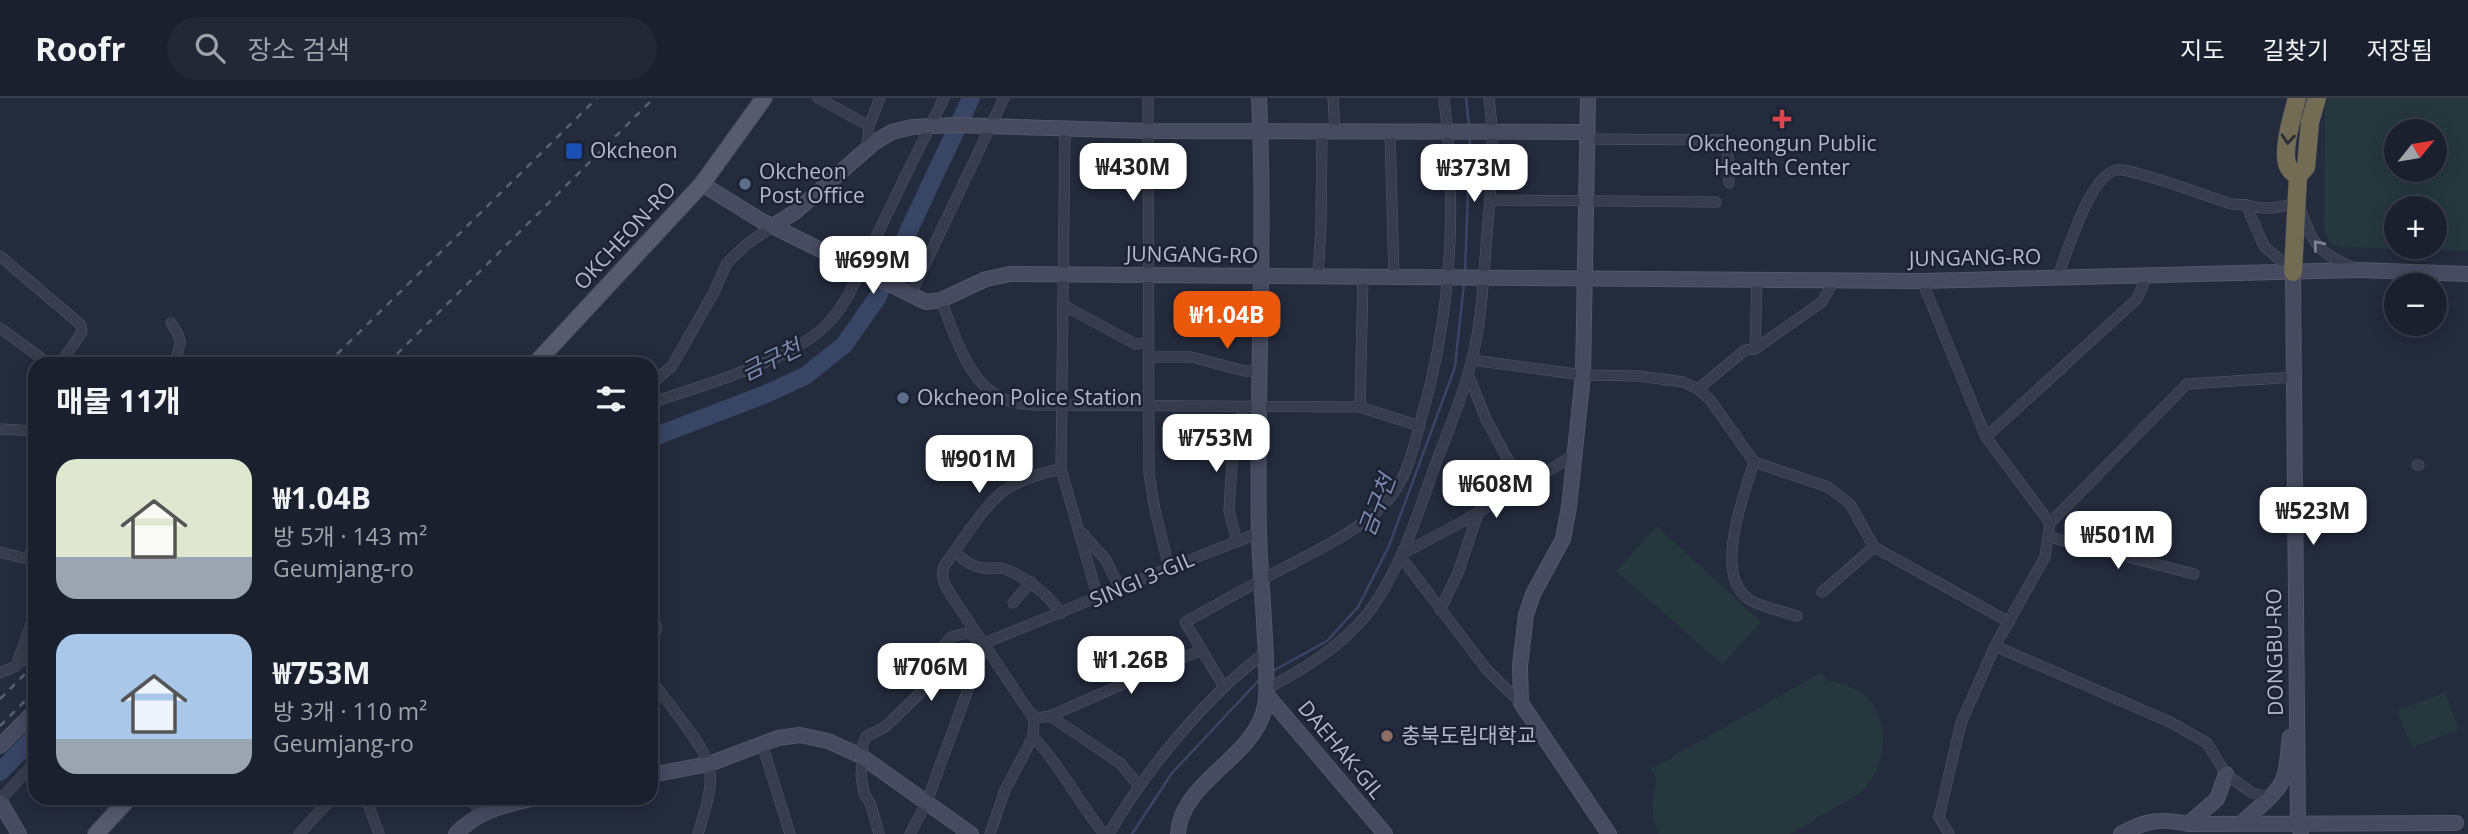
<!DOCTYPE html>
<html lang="ko">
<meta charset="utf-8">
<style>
body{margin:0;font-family:"Open Sans","Noto Sans KR",sans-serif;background:#242836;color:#f1f3f6;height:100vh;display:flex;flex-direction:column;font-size:26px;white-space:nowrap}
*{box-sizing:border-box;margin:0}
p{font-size:23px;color:#a0a3aa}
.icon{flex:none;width:38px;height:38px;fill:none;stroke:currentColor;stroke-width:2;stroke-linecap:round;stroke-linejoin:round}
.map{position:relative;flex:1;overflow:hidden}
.panel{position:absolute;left:28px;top:259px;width:630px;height:448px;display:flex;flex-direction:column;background:#1b202e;border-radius:21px;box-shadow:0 4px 18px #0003,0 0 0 2px #393e4a}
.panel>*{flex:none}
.needle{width:46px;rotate:60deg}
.controls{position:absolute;left:2384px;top:21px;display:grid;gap:14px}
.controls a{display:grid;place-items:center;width:63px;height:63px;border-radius:50%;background:#1b202e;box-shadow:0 4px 18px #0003,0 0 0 2px #393e4a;font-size:35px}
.price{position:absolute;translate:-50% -60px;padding:0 16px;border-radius:14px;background:#fff;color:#222;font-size:23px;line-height:46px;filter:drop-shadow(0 2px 4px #0008)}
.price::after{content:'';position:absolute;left:50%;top:42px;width:21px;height:16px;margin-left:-10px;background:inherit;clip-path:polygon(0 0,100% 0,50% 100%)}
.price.selected{background:#ea580c;color:#fff}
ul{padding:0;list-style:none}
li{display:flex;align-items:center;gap:21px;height:175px;padding:0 28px}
li span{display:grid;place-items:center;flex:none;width:196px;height:140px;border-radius:21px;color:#555}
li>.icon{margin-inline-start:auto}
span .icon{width:84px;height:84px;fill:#fffc;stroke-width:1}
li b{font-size:30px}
h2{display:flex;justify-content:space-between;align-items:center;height:84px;padding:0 28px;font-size:30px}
header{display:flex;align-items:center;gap:42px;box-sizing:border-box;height:98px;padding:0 35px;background:#1b202e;border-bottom:2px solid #393e4a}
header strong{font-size:33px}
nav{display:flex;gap:38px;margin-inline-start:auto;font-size:24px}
.search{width:490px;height:63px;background:#242836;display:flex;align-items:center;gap:18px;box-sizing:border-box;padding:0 24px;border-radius:38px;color:#a0a3aa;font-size:26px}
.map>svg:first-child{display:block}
</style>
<header>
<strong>Roofr</strong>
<div class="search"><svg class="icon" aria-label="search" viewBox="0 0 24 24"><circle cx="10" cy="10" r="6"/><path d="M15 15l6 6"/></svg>장소 검색</div>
<nav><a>지도</a><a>길찾기</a><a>저장됨</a></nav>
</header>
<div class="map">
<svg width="2468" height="736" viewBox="0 0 2468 736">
<rect width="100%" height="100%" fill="#242b3d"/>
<g fill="#26373e" fill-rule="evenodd">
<path d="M2328,0H2468V153L2339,149L2329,144L2324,131L2325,10ZM2434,33V72H2396V33ZM2434,110V149H2396V110Z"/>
<path d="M1657,428L1761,524L1722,566L1616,473Z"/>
<path d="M1822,574L1827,583C1888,587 1899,654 1862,694L1790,736H1659C1650,716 1651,701 1657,681L1651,671Z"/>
<path d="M2445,594L2459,631L2412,650L2397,613Z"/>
</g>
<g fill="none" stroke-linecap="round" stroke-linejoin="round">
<g stroke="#394565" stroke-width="2.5">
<path d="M1466,0L1469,28"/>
<path d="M1465,174L1470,38"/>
<path d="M1273,573L1327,543L1358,509L1389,448L1455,269L1464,185"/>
<path d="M1132,736L1172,675L1261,580"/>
</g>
<g stroke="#394565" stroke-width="18">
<path d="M651,340L766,296L805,278L844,247L877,200L971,0"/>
<path d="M0,674L35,638"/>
</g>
<defs>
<g id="street">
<path d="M818,0L869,28"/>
<path d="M1148,0L1149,376L1155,412L1169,470"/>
<path d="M1333,0L1335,33"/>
<path d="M1065,31L1061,371L1098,500"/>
<path d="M1390,33L1394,180"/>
<path d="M1586,41L1727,42L1729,85"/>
<path d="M867,50L869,28L880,0"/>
<path d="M1490,102L1716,104"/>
<path d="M2246,107C2265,112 2279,111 2297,104C2314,144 2312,153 2355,170"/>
<path d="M0,158L81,227L82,234L60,266"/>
<path d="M1318,179L1321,127L1322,32"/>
<path d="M2057,180C2067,156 2089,78 2116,72C2130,69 2212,100 2231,106L2246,107L2264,148L2293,173"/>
<path d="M1922,183L1986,339L2050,425L2045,459L1995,548L1961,625L1939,719L1949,736"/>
<path d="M910,198L1004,0"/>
<path d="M941,202C955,237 968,287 1006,302C1023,308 1044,307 1062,307L1360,309L1419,328"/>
<path d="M1063,207L1135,246L1148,245"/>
<path d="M171,225C185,245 180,245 174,266"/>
<path d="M0,230L49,266"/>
<path d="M1755,251L1757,181"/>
<path d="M1148,259H1191L1245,273H1260"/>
<path d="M1472,262L1583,277L1640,278L1683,284L1698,291L1711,303L1754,364L1828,389L1850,406L1874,449"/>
<path d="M1468,276L1486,321L1522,388"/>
<path d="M651,286L672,268L713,196L727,165L747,146L773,128"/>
<path d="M1698,291L1745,252L1755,251L1822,204L1835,181"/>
<path d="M651,305C700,288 784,265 822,231C849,207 860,171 876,139C898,93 921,46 944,0"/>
<path d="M1360,309L1363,180"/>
<path d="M0,331L35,333"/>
<path d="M1986,339L2137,201L2147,178"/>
<path d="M1754,364C1744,396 1712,479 1750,502C1764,510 1782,513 1797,518"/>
<path d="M2417,367H2419"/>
<path d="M1061,371C1042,375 1024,380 1008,390C987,402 960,447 944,468C940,480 945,487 951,497L1034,621L1033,639C1061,668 1079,705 1104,736"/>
<path d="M2050,425L2187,286L2294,279"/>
<path d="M1081,434L1106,462L1120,491"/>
<path d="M2049,439L2194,476"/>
<path d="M1237,444L1229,412L1233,350L1244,309"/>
<path d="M955,453C962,461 972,469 983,470C990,471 998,469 1005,471C1028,480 1047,496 1061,515"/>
<path d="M0,454L35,463"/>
<path d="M1402,456L1462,424L1573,358"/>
<path d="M1401,459L1487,572L1521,605"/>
<path d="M28,460L35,443"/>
<path d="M1822,494L1874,449L2009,524"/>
<path d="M1013,505L1031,484"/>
<path d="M1440,512L1458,475L1478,415"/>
<path d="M651,514L657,530L651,546"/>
<path d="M1995,548L2170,624L2207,645L2226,676L2252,695L2270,699"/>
<path d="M16,568L35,515"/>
<path d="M0,575L16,568L35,551"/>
<path d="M651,582C664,600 704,648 709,667C714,690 704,714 698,736"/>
<path d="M1224,589L1185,524C1215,508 1244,491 1274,475C1312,455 1366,431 1393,396C1408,376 1415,345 1421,321C1452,214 1457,111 1444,0"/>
<path d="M1266,591C1303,572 1346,546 1371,511C1400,471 1416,422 1432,376C1445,339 1462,303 1471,265C1481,228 1483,187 1486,149C1490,99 1496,50 1489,0"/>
<path d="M1032,616L1037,620L1050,618L1201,552"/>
<path d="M1050,618L1120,665L1139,688"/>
<path d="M762,646L790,736"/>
<path d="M366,700L379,736"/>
<path d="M468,700L483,715"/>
<path d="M0,702L35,664"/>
<path d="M483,715L488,700"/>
<path d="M299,736L332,700"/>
<path d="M879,736L871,707L864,695L861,678L863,645L867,638L885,629L917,598L928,584L938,554L951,539L967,535L982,543"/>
<path d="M910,736L926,706L985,545L1169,470L1259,435"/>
<path d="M990,736L1005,692L1033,639"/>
<path d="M1109,736C1144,674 1208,596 1265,555"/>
</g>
<g id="secondary">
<path d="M1588,0L1583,277L1569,409L1563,441L1533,496L1526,517L1520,568L1521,605L1609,736"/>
<path d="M702,86L760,122L926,204L941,202L986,181L1010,176L1922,183L2359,172L2468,176"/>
<path d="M773,128L795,114L875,44L892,34L912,29L953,27L1149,33L1586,34"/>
<path d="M2293,174L2298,724L2301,736"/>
<path d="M1266,596L1385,736"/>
<path d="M0,648L35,613"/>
<path d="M651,677L709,666L778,640L800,637L828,643L861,658L971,736"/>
<path d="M0,704L19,736"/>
<path d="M2242,725C2255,711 2277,698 2284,679C2288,666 2288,652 2290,639"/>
<path d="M2188,726L2217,701L2226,676"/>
<path d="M456,736C477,713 507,706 537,700"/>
<path d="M1178,736C1180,684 1256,659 1265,608C1268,594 1266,579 1266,566C1265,521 1260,478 1259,434C1256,289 1266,145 1259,0"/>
<path d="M2121,736C2146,722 2160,720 2188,726L2456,725"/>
</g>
<g id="primary">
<path d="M535,266L702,86L764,0"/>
<path d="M96,736L129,700"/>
</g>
<g id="highway">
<path d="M2297,0C2293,16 2280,56 2289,70C2291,74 2295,76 2298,78"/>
<path d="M2293,174L2298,78L2306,69L2310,24L2317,0"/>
</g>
</defs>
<use href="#street" stroke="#535868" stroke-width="11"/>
<use href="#secondary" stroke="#535868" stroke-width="16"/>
<use href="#primary" stroke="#414656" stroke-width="18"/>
<use href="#highway" stroke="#434858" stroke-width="19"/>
<use href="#street" stroke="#383d4d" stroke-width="10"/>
<use href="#secondary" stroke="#464b60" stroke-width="14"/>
<use href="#primary" stroke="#565c6d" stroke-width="16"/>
<use href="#highway" stroke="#736c55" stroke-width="18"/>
<g stroke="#5a6074" stroke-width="2.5" stroke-dasharray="7 7" stroke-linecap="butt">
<path d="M327,266L597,0"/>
<path d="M387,266L654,0"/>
<path d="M0,601L35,566"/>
<path d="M0,628L35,593"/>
</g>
</g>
<defs><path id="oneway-chevron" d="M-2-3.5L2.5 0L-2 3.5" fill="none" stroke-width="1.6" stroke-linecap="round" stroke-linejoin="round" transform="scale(1.75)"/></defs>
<use stroke="#2a2d37" href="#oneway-chevron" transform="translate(2288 41) rotate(95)"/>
<use stroke="#7c8191" href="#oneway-chevron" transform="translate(2318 147) rotate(-129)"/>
<path fill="#e0444e" stroke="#1d2232" stroke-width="2.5" d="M1778.5 10.5h7v7h7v7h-7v7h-7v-7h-7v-7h7z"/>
<rect fill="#1a4fb4" stroke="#1d2232" stroke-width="2.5" x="565" y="44" width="18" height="18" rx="3.5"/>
<g fill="#5c6f8a" stroke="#1d2232" stroke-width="2.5">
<circle cx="745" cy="86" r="7"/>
<circle cx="903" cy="300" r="7"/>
</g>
<circle fill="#8d6e63" stroke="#1d2232" stroke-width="2.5" cx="1387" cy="638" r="7"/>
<g text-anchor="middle" stroke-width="5" stroke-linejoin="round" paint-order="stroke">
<g font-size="21" fill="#b4b8c8" stroke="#1d2232" text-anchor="start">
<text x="1782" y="53" text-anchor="middle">Okcheongun Public<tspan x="1782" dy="24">Health Center</tspan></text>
<text x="590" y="60">Okcheon</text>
<text x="759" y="81">Okcheon<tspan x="759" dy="24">Post Office</tspan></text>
<text x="917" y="307">Okcheon Police Station</text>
<text x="1401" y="645">충북도립대학교</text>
</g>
<g font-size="21" fill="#b4b8c8" stroke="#1d2232">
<text transform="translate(625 138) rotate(-47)" y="7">OKCHEON-RO</text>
<text transform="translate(1192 157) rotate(1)" y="7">JUNGANG-RO</text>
<text transform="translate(1975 160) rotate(-1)" y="7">JUNGANG-RO</text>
<text transform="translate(1142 482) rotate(-23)" y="7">SINGI 3-GIL</text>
<text transform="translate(2275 554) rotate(-91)" y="7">DONGBU-RO</text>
<text transform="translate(1341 652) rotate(50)" y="7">DAEHAK-GIL</text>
</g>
<g font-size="23" font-style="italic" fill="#7c8aaf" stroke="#1d2232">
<text transform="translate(771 262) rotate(-26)" y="8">금구천</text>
<text transform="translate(1377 407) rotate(-69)" y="8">금구천</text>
</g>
</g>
</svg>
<div class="controls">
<a><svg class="needle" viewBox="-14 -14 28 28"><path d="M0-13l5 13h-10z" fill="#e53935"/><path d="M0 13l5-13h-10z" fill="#a0a3aa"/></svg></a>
<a>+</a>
<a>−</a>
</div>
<b class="price" style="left:1133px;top:105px">₩430M</b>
<b class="price" style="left:1474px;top:106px">₩373M</b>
<b class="price" style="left:873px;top:198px">₩699M</b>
<b class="price selected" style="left:1227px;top:253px">₩1.04B</b>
<b class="price" style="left:1216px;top:376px">₩753M</b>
<b class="price" style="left:979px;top:397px">₩901M</b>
<b class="price" style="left:1496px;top:422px">₩608M</b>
<b class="price" style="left:2313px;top:449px">₩523M</b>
<b class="price" style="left:2118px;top:473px">₩501M</b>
<b class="price" style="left:1131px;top:598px">₩1.26B</b>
<b class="price" style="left:931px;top:605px">₩706M</b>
<section class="panel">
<h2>매물 11개<svg class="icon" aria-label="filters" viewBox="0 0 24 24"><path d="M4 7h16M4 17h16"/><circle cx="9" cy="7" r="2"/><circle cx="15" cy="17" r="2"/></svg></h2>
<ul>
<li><span style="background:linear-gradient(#dfe7d0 70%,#9aa5b1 0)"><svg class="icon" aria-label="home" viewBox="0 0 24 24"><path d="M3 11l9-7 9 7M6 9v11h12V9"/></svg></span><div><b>₩1.04B</b><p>방 5개 · 143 m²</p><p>Geumjang-ro</p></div></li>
<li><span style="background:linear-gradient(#a9c7e8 75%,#9aa5b1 0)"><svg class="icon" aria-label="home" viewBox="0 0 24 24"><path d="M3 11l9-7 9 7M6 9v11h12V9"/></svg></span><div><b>₩753M</b><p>방 3개 · 110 m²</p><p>Geumjang-ro</p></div></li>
</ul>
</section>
</div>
